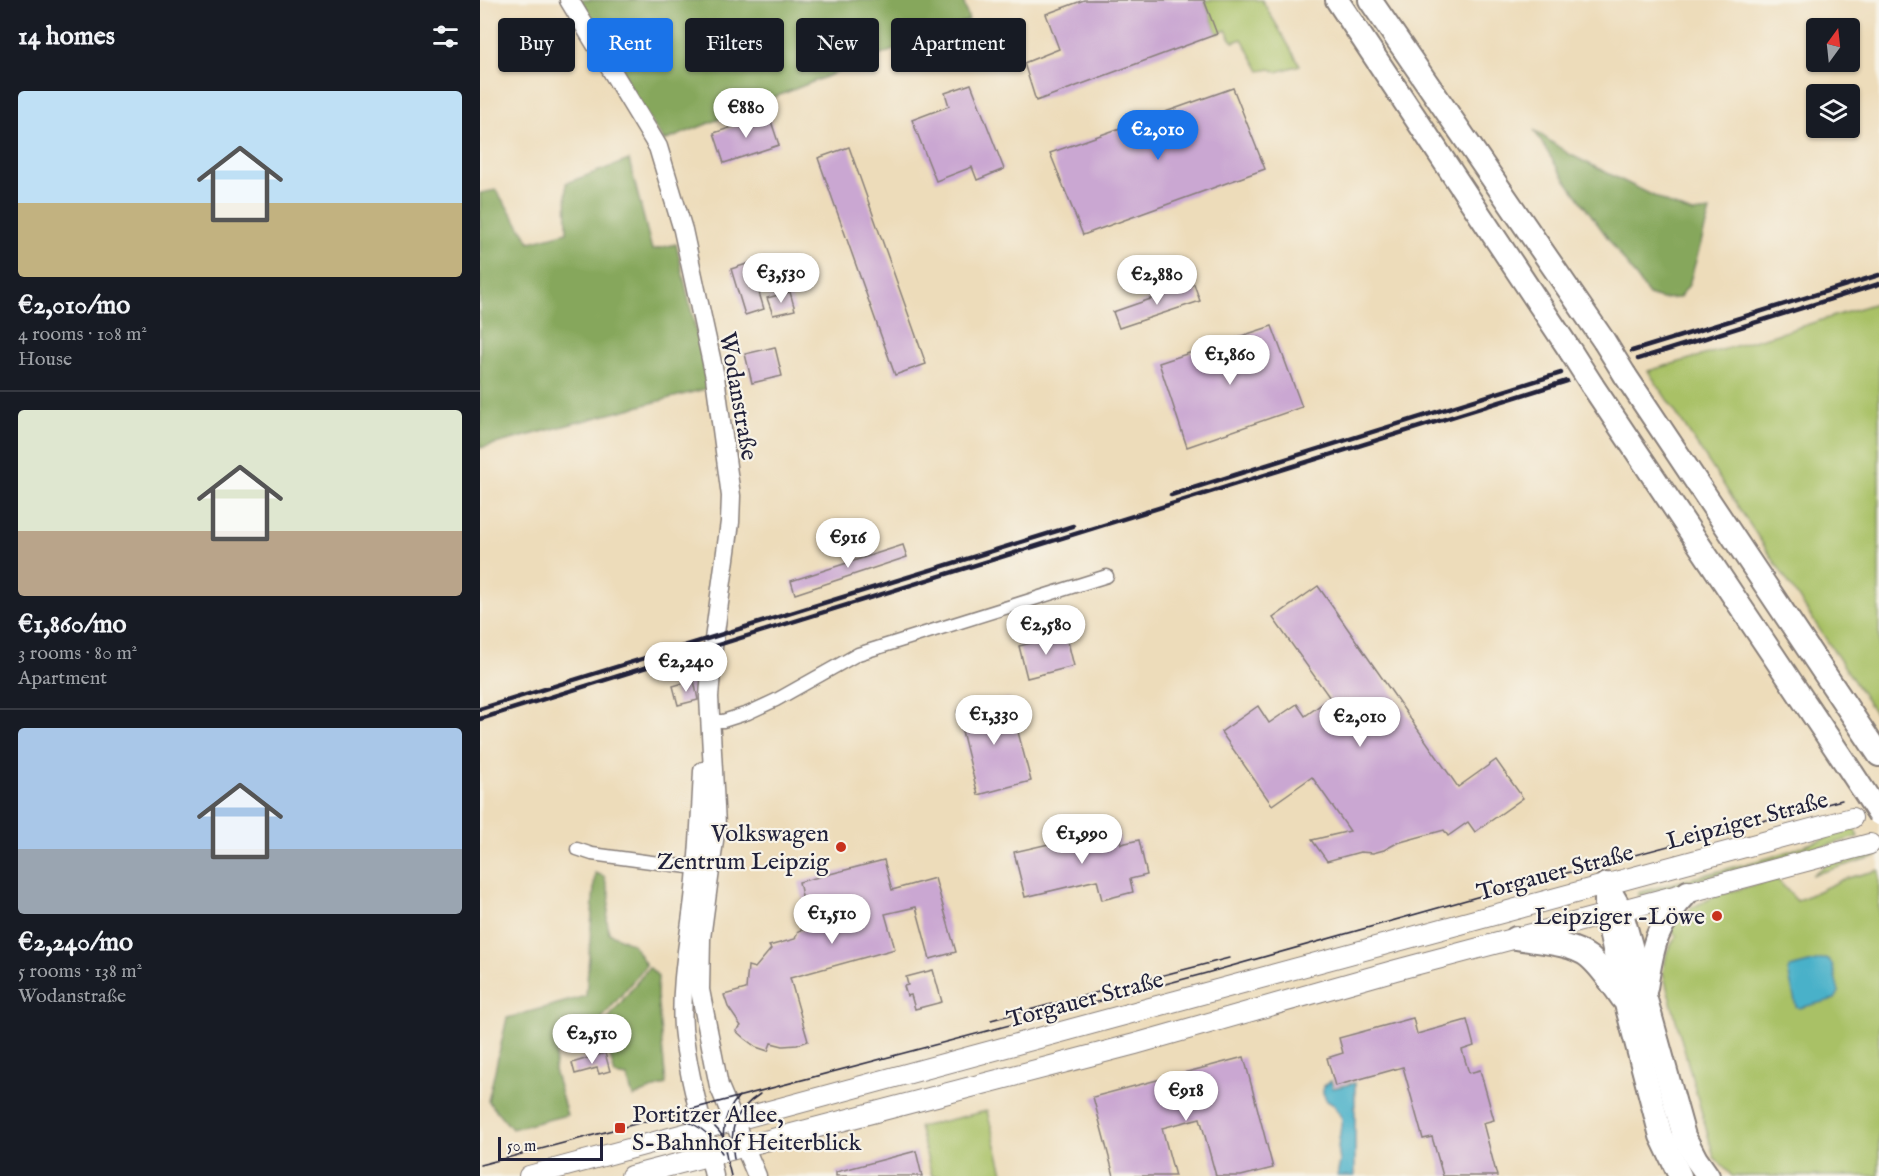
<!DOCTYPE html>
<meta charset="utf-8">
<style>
body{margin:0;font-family:"IM FELL English",serif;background:#20242c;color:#f1f3f6;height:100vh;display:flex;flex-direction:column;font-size:22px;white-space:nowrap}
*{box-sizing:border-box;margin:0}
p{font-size:20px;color:#9ea1a6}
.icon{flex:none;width:33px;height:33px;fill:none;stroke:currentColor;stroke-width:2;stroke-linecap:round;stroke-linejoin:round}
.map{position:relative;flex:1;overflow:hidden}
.panel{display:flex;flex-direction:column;background:#171b24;width:480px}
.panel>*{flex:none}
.hud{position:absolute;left:18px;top:18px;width:570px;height:54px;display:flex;gap:12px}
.needle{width:39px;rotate:15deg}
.buttons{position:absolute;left:1326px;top:18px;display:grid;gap:12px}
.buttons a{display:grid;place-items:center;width:54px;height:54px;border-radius:6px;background:#171b24;box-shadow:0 2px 4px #0004;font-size:30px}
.scale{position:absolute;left:18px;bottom:15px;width:105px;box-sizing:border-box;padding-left:6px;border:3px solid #22223b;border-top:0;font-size:16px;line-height:21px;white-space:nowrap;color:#22223b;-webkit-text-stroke:4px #f7f3e8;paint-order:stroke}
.price{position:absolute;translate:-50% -51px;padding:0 14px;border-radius:21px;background:#fff;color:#222;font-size:20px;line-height:39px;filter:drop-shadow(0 2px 3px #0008)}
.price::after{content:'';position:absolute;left:50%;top:36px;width:18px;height:14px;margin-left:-9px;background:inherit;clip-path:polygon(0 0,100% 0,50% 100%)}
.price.on{background:#1a73e8;color:#fff}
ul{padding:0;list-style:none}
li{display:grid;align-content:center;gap:12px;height:318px;padding:0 18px}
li+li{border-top:2px solid #363941}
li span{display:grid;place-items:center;height:186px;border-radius:6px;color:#555}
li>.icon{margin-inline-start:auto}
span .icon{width:108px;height:108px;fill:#fffc;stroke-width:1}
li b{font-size:26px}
h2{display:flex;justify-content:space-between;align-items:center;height:72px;padding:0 18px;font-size:26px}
.tag{padding:0 21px;border-radius:6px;background:#171b24;box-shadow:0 2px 4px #0004;font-size:21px;line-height:54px}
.tag.on{background:#1a73e8;color:#fff}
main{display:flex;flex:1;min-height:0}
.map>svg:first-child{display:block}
</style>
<main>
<section class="panel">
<h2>14 homes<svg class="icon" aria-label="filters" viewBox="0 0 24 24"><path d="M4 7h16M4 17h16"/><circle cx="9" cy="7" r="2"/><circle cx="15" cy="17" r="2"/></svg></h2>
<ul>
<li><span style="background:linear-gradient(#bfe0f5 60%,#c2b280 0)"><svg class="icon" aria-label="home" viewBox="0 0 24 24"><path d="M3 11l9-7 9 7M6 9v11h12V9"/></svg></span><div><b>€2,010/mo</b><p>4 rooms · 108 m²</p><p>House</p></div></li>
<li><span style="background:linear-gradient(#dfe7d0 65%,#b9a48a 0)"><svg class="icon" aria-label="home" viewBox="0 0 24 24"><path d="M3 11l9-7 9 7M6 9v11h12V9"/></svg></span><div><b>€1,860/mo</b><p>3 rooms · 80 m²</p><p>Apartment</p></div></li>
<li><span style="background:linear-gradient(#a9c7e8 65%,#9aa5b1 0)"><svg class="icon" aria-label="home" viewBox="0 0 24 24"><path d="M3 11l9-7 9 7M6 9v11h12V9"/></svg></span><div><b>€2,240/mo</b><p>5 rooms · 138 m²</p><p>Wodanstraße</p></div></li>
</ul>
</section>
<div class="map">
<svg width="1399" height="1176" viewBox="0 0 1399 1176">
<rect width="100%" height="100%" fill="#f7f3e8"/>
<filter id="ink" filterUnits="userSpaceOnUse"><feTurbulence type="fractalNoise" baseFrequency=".0167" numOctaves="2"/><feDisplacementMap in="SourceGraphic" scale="12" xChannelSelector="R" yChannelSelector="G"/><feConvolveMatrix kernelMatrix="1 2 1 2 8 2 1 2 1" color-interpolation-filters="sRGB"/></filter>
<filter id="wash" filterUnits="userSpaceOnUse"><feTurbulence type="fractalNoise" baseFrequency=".008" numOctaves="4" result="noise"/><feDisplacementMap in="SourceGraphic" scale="24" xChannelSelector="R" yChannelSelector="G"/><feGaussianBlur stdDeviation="1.35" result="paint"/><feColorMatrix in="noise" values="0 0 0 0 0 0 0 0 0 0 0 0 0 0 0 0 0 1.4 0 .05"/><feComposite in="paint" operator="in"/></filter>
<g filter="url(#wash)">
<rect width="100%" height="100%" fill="#eddcba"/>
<g fill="#a9c166" stroke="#667250" stroke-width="1.5">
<path d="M724,0H782L820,65L797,72L791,69L780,71L762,39L753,42L746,30L737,34Z"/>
<path d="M1399,302V719L1168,371L1294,335Z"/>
<path d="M1374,828L1378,837L1158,896V893L1161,892L1295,856Z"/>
<path d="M1393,850L1397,856L1332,875L1348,863Z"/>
<path d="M1399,870V1176H1252L1234,1157L1183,973L1187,951L1197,936L1188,929L1213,907L1238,895L1297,879L1317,901L1364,879Z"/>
<path d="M507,1111L524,1176H452L439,1127Z"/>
</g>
<g fill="#86a75b" stroke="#54644b" stroke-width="1.5">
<path d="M90,0H483L489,20L184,141Z"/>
<path d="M1054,130L1089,154L1192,205L1212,213L1230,211L1209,285L1199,298L1181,299L1169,295L1078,169Z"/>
<path d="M149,160L172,250L196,244L229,388L0,448V193L16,190L50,242L87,232L86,183Z"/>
<path d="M115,873L124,876L130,896L127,920L129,933L153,944L166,965L114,1028L105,1032L101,1048L77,1049L74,1070L87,1115L32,1129L8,1101L27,1018L106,996Z"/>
<path d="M169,967L178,976L177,995L186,1084L153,1097L147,1077L135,1075L128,1048L120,1029Z"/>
</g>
<g fill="#4ab1c9" stroke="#366a82" stroke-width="1.5">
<path d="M1344,959L1349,960L1352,964L1359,992L1355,999L1319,1008L1316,1006L1308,971L1310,968Z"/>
<path d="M851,1081L853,1088L875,1083V1176H857L860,1162L858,1147L862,1119L854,1105L847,1101L843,1093V1086Z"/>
</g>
<g id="blocks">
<g fill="#caa7d2">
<path d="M604,0H724L737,34L556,101L544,63L579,49L566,14Z"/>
<path d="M491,84L524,169L497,180L492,167L456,181L432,120L469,106L465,93Z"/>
<path d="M753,88L785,169L603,235L570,153Z"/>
<path d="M289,115L299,145L244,163L234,133Z"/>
<path d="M369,147L446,364L415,375L338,158Z"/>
<path d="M270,263L284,309L265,315L251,269Z"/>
<path d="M714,284L720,301L639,328L633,312Z"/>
<path d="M310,292L315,310L293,315L287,298Z"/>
<path d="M792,326L822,407L707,447L679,363Z"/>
<path d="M295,347L302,376L272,383L265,354Z"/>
<path d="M423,545L427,557L315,594L311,581Z"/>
<path d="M838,586L978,787L1016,760L1043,798L995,832L988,822L968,836L964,830L917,843L904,850L893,853L880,852L847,861L832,840L870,831L832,777L792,805L741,732L778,706L789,723L817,704L825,716L850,698L793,618Z"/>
<path d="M586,634L594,666L547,678L539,646Z"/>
<path d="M214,680L218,700L198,705L193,686Z"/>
<path d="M529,698L551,781L498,795L477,711Z"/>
<path d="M638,828L641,844L659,840L667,875L650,879L653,892L622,900L617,880L545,897L534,852Z"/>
<path d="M404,860L412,890L455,878L476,952L450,959L436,907L405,914L415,949L310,978L328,1041L317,1045L303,1046L291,1043L288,1051L276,1047L265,1039L256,1031L261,1026L248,1007L244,995L266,989L268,966L275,968L291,949L289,946L315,939L318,931L329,928L319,882Z"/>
<path d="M453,970L462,1002L435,1009L431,995L427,996L424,986L428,985L426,977Z"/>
<path d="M933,1018L937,1034L987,1020L994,1046L982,1050L989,1073L1000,1070L1014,1120L1003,1123L1017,1176H963L952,1137L943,1139L923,1067L855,1086L847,1058L863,1053L859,1038Z"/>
<path d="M125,1053L130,1071L119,1074L117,1068L95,1074L92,1063Z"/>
<path d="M764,1057L793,1168L761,1176H736L720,1118L682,1128L695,1176H634L613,1097Z"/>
<path d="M436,1151L442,1176H356V1172Z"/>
</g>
</g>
</g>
<g filter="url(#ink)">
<use href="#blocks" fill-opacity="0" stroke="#887f7a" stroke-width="1.5"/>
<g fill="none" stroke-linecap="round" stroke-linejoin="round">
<defs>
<g id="street">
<path d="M229,721H243L268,713L296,700L378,654L627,576"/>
<path d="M97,849L112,854L223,869"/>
</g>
<g id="secondary">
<path d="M89,0L178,147L203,230L235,377L251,496L250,522L233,647L229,697L236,825L221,938L220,990L239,1086L277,1176"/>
<path d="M223,771C221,814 219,857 214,899C209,941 200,985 203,1028C208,1078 224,1127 234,1176"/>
</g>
<g id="primary">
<path d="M49,1176L1372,818"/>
<path d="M151,1176L655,1044L916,970L1390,844"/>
</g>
<g id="highway">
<path d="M857,0L1091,352"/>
<path d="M890,0L1124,341"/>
<path d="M1145,375L1399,755"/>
<path d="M1112,385L1372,773"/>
<path d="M1126,884L1141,910L1204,1136L1216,1159L1228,1176"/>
<path d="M1126,895V913L1146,1004L1181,1136L1200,1176"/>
<path d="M1036,938C1058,942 1091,943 1109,957C1122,968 1132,984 1142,998"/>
<path d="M1166,988C1173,943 1176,926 1208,892"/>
</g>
</defs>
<use href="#street" stroke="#887f7a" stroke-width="15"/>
<use href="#secondary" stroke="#887f7a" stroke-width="21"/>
<use href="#primary" stroke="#887f7a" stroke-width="22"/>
<use href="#highway" stroke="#887f7a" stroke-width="26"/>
<use href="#street" stroke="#fff" stroke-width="12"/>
<use href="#secondary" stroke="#fff" stroke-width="18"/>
<use href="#primary" stroke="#fff" stroke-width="20"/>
<use href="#highway" stroke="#fff" stroke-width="22"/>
<g stroke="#22223b" stroke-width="1.5">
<path d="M511,1020L749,958"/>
<path d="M207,1111C222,1116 236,1124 244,1139"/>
<path d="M188,1118C214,1119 229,1132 242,1153"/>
<path d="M254,1159C249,1128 254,1111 280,1094"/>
<path d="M0,1165L723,974L1004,895L1362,800"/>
<path d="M251,1176C243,1144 236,1123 259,1096"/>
</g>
<g stroke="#22223b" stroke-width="4.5">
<path d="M1152,351L1399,275"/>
<path d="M1158,359L1399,284"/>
<path d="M691,495L1081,373"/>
<path d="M0,709L593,526"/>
<path d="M0,719L1087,381"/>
</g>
<defs>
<g id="highway-bridge">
<path d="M1124,341L1145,375"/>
<path d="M1091,352L1112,385"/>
<path d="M1372,773L1399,814"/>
</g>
</defs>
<use href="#highway-bridge" stroke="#887f7a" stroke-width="26" stroke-linecap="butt"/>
<use href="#highway-bridge" stroke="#fff" stroke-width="22"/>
</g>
</g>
<g fill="#c8321e" stroke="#f7f3e8" stroke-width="2">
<circle cx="361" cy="847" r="6"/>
<circle cx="1237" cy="916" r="6"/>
<rect x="134" y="1122" width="12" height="12" rx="3"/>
</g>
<g text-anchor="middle" stroke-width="4.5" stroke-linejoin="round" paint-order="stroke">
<g font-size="24" fill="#22223b" stroke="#f7f3e8">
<text transform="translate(259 396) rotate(80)" y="8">Wodanstraße</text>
<text transform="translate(1267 820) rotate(-15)" y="8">Leipziger Straße</text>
<text transform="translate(1075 872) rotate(-15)" y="8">Torgauer Straße</text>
<text transform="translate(605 999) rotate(-15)" y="8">Torgauer Straße</text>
</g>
<g font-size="24" fill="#22223b" stroke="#f7f3e8" text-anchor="end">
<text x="349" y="841">Volkswagen<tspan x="349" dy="28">Zentrum Leipzig</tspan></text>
<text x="1225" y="924">Leipziger -Löwe</text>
<text x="152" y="1122" text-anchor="start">Portitzer Allee,<tspan x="152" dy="28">S-Bahnhof Heiterblick</tspan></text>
</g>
</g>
</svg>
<div class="buttons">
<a><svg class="needle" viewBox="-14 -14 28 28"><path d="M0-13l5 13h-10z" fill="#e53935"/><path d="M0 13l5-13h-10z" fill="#9ea1a6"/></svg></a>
<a><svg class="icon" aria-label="layers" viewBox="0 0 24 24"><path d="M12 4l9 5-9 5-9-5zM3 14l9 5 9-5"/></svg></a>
</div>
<div class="scale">50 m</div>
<b class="price" style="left:266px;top:139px">€880</b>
<b class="price on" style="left:678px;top:161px">€2,010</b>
<b class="price" style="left:301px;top:304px">€3,530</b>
<b class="price" style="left:677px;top:306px">€2,880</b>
<b class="price" style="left:750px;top:386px">€1,860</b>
<b class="price" style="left:368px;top:569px">€916</b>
<b class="price" style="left:566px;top:656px">€2,580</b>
<b class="price" style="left:206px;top:693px">€2,240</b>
<b class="price" style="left:514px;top:746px">€1,330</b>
<b class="price" style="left:880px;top:748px">€2,010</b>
<b class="price" style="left:602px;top:865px">€1,990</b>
<b class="price" style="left:352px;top:945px">€1,510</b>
<b class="price" style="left:112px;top:1065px">€2,510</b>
<b class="price" style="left:706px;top:1122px">€918</b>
<div class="hud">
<a class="tag">Buy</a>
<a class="tag on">Rent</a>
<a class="tag">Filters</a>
<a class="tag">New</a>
<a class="tag">Apartment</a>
</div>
</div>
</main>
